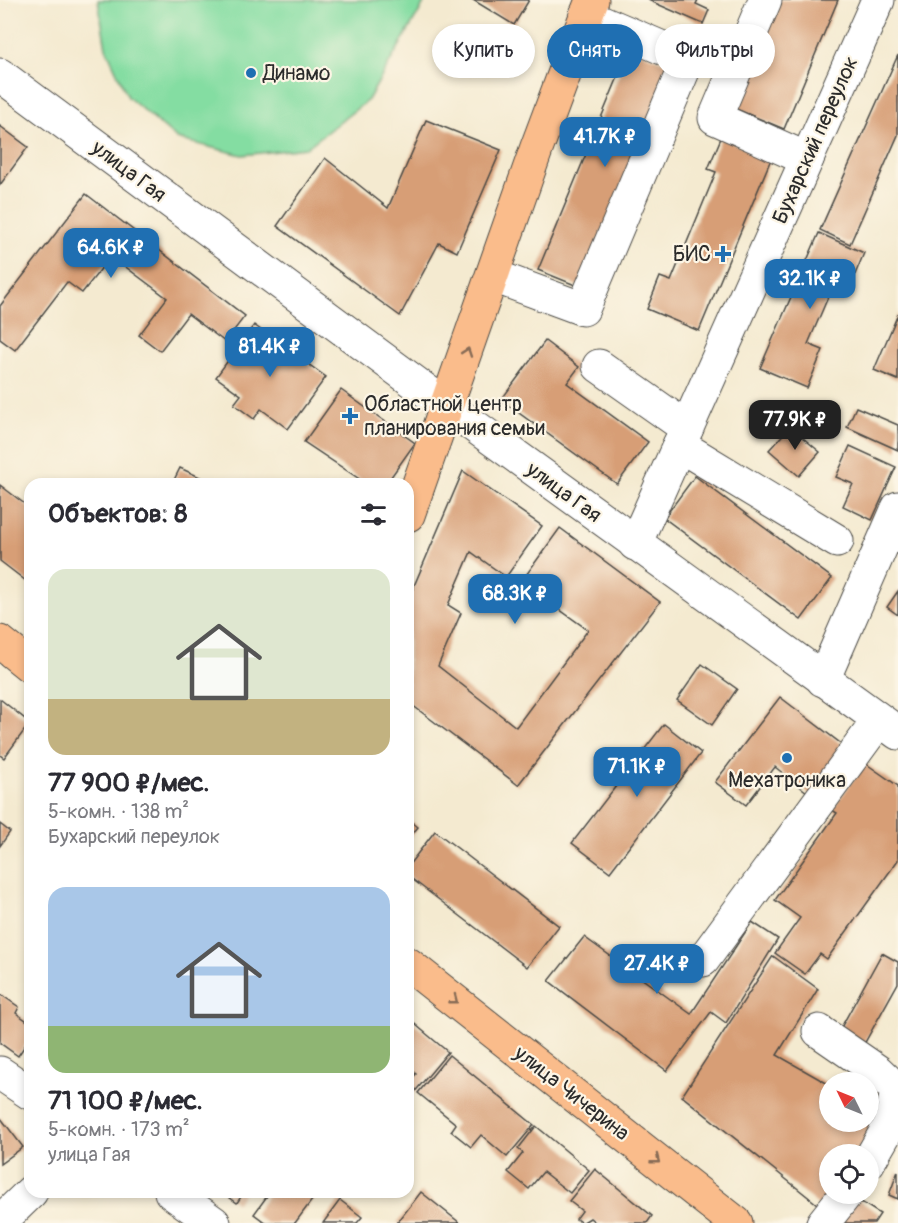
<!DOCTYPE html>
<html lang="ru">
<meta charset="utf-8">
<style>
body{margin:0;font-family:Pangolin,sans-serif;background:#f2f2f3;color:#2b2b33;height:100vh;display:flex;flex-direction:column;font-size:22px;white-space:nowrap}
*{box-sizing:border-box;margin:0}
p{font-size:20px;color:#7c7c81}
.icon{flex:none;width:33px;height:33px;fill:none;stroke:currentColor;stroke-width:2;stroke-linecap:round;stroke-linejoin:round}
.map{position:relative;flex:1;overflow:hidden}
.details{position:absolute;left:24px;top:478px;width:390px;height:720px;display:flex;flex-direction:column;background:#fff;border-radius:18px;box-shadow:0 3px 9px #0003}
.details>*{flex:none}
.guide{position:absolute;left:432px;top:24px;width:375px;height:54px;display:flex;gap:12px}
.needle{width:39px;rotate:313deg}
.controls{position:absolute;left:819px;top:1072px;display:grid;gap:12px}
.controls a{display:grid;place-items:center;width:60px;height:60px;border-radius:50%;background:#fff;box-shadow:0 3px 9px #0003;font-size:30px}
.price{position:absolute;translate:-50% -51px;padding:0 14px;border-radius:12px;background:#1f6fb2;color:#fff;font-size:20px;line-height:39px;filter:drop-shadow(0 2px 3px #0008)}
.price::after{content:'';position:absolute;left:50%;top:36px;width:18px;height:14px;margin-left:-9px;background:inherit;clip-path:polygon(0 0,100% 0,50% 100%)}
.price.current{background:#222;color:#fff}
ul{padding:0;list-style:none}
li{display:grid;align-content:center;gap:12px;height:318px;padding:0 24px}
li span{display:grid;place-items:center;height:186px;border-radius:18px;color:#555}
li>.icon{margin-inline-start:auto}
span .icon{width:108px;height:108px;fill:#fffc;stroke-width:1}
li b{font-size:26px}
h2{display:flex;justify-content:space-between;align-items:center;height:72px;padding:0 24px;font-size:26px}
.pill{padding:0 21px;border-radius:27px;background:#fff;box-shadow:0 3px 9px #0003;font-size:21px;line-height:54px}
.pill.current{background:#1f6fb2;color:#fff}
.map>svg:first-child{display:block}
</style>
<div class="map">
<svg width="898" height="1223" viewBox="0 0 898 1223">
<rect width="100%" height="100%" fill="#fcf5e5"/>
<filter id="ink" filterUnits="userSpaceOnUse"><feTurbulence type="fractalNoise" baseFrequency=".0167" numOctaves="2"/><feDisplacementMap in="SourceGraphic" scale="12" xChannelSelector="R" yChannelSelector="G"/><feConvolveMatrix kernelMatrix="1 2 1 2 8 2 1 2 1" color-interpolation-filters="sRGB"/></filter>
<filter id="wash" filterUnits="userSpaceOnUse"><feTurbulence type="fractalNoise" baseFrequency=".008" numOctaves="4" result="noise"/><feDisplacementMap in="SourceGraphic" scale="24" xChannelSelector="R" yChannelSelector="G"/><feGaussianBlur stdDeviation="1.35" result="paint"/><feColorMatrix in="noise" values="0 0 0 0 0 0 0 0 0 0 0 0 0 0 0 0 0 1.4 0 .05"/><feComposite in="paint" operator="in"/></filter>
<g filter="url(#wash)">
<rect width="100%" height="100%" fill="#f4ead0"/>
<path fill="#84dda2" stroke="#588466" stroke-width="1.5" d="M98,0H426L368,100L306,148L242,155L177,139L128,97L106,48Z"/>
<g id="blocks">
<g fill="#d79e76">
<path d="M473,0H529L514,25Z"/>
<path d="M648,0H698L696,4L709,10L703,24Z"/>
<path d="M778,0H838L784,129L734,108Z"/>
<path d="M630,48L672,65L580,287L538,270Z"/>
<path d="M898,55V135L850,244L820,230Z"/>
<path d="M426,120L501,150L457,252L439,243L400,316L277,226L325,158L388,208Z"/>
<path d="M0,126L28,147L0,185Z"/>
<path d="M721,138L771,159L699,331L647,309L660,277L671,281L716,172L708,169Z"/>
<path d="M86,194L245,316L225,342L188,314L160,351L139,335L167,298L111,256L82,293L67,282L15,350L0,339V306Z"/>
<path d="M819,233L864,253L849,289L834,283L808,344L823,350L807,388L760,368Z"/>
<path d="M898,314V380L874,370Z"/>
<path d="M254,325L326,377L288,429L261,409L254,419L234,404L241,395L216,377Z"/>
<path d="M545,341L579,367L567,383L648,442L617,484L501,400Z"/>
<path d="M341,390L415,443L386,484H367L304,442Z"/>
<path d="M856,407L898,425V450L847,427Z"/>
<path d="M790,427L820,452L799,476L769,450Z"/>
<path d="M850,446L896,467L872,520L843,506L853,484L836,477Z"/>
<path d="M180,468L215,484H172Z"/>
<path d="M463,471L542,526L506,577L471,552L448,605L461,613L438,666L516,727L588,630L521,582L560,528L660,602L518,785L408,702V600Z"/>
<path d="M695,476L832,578L801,620L664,518Z"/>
<path d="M0,485L30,508V584L0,561Z"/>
<path d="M898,591V615L887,607Z"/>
<path d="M702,664L737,689L712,725L677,700Z"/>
<path d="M780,697L848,749L812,796L775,767L746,805L715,782Z"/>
<path d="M0,699L30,723L4,758L0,755Z"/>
<path d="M664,724L701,753L610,872L572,843Z"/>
<path d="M865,763L898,786V860L827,959L820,954L805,974L775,953L800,918L775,900L837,813L832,810Z"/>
<path d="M408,819L418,827L408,839Z"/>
<path d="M0,824L10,832L0,846Z"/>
<path d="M435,831L559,926L527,967L408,876V866Z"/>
<path d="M752,922L778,939L726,1023L711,1012L667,1071L549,981L584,937L691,1014Z"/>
<path d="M882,953L898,962V983L863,1046L838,1033Z"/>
<path d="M773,956L818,989L777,1055L830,1085V1122H868V1107L881,1114L856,1155H830L827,1212L682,1096Z"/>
<path d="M0,994L19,1007L16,1013L30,1023V1038L18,1056L0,1043Z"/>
<path d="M410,1020L448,1052L408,1100V1083L416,1074L408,1067Z"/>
<path d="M449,1055L534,1125L507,1157L481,1135L471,1147L451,1131L456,1124L418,1093Z"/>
<path d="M0,1117L23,1147L0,1164Z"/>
<path d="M536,1126L589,1170L570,1193L543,1172L529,1189L508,1172L523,1153L518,1149Z"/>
<path d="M595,1169L652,1216L647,1223H596L590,1218L582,1223L576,1219L582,1211L569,1201Z"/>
<path d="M898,1171V1199L889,1195Z"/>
<path d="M222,1192H244L237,1203Z"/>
<path d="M270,1192H318L295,1223H266L254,1214Z"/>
<path d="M421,1192L460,1223H397Z"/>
<path d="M855,1198L880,1214L874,1223H841Z"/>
<path d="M340,1200L362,1217L357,1223H323Z"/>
</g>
</g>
</g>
<g filter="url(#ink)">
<use href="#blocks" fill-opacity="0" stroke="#494844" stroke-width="1.5"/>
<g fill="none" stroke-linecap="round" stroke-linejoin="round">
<defs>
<g id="minor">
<path d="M765,0L715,118L807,159"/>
<path d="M0,75L448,407L898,733"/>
<path d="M494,276L583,309L688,59L586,15"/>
<path d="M599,366L687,428"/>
<path d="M679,445L837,541"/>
<path d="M635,544L878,0"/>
<path d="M823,680L898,508"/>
<path d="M703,960L879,720"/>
<path d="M819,1031L877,1071L897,1090L891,1123L868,1163"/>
<path d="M0,1073L30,1093"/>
<path d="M171,1192L214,1223"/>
<path d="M0,1222L31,1192"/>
<path d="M823,1223L846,1194"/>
</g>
<g id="major">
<path d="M408,515L537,147L592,0"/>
<path d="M0,642L30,666"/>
<path d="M408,964L736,1223"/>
</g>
</defs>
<use href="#minor" stroke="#494844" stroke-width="35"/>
<use href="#major" stroke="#494844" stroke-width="35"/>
<use href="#minor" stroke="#fff" stroke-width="33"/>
<use href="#major" stroke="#fabc8b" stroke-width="33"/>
</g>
<defs><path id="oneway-chevron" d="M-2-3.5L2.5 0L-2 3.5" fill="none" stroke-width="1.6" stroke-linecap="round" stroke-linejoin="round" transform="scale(1.5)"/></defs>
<g stroke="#886c56">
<use href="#oneway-chevron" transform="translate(467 352) rotate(-71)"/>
<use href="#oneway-chevron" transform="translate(454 1000) rotate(38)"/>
<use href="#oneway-chevron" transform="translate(656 1160) rotate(38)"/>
</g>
</g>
<g fill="#1f6fb2" stroke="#fcf5e5" stroke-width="2">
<circle cx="251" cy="73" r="6"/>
<path d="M720 245h6v6h6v6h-6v6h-6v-6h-6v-6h6z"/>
<path d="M347 407h6v6h6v6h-6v6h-6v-6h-6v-6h6z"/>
<circle cx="787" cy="758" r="6"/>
</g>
<g text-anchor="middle" stroke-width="4.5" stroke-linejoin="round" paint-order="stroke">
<g font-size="21" fill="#2b2b2b" stroke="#fcf5e5" text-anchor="start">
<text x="263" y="80">Динамо</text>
<text x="711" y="261" text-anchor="end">БИС</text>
<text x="364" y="411">Областной центр<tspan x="364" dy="24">планирования семьи</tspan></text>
<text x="787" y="787" text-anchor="middle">Мехатроника</text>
</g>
<g font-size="21" fill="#2b2b2b" stroke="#fcf5e5">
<text transform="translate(815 140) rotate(-66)" y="7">Бухарский переулок</text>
<text transform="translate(129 171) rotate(37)" y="7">улица Гая</text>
<text transform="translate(564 492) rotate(36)" y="7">улица Гая</text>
<text transform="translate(572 1093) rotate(38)" y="7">улица Чичерина</text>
</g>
</g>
</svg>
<div class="controls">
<a><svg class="needle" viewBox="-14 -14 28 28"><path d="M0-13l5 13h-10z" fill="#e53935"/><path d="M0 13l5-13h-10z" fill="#7c7c81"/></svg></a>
<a><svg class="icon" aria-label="locate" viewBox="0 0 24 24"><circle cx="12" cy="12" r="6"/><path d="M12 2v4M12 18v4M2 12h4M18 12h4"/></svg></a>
</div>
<b class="price" style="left:605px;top:168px">41.7K ₽</b>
<b class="price" style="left:111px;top:279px">64.6K ₽</b>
<b class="price" style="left:810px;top:310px">32.1K ₽</b>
<b class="price" style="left:270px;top:378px">81.4K ₽</b>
<b class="price current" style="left:795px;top:451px">77.9K ₽</b>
<b class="price" style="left:515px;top:625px">68.3K ₽</b>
<b class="price" style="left:637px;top:798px">71.1K ₽</b>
<b class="price" style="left:657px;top:995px">27.4K ₽</b>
<div class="guide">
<a class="pill">Купить</a>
<a class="pill current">Снять</a>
<a class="pill">Фильтры</a>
</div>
<section class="details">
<h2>Объектов: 8<svg class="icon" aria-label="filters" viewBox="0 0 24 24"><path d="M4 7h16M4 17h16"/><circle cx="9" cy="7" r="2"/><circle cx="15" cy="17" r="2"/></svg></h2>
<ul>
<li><span style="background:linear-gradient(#dfe7d0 70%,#c2b280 0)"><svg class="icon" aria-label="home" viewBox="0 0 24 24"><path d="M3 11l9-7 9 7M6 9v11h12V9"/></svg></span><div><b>77 900 ₽/мес.</b><p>5-комн. · 138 m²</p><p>Бухарский переулок</p></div></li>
<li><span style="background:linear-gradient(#a9c7e8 75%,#8fb573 0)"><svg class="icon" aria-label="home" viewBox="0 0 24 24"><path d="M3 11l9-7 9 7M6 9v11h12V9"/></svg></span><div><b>71 100 ₽/мес.</b><p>5-комн. · 173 m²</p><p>улица Гая</p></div></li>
</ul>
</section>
</div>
